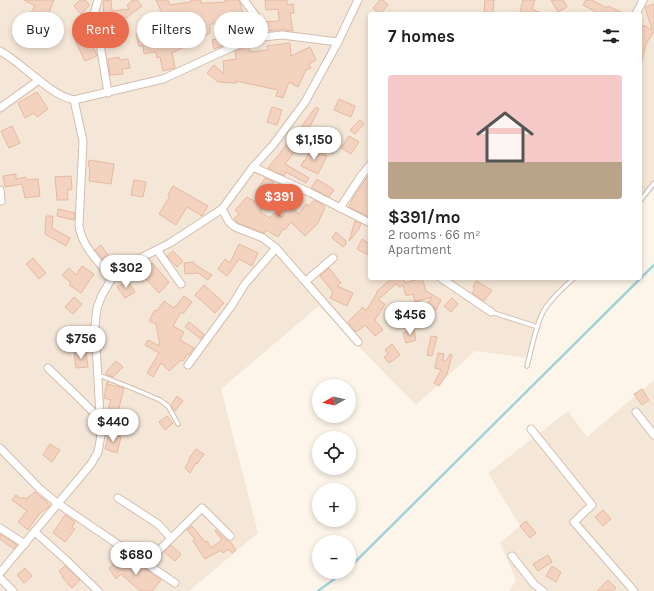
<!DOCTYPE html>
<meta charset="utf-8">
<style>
body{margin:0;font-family:Karla,sans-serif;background:#f6f6f6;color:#202124;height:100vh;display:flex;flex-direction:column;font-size:15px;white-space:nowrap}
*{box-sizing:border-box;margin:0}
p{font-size:13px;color:#757577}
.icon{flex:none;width:22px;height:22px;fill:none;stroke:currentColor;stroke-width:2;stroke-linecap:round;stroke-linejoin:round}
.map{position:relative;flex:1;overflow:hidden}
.side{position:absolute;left:368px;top:12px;width:274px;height:268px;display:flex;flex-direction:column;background:#fff;border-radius:4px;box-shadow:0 2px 6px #0003}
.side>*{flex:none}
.banner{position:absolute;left:12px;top:12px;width:296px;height:36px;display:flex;gap:8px}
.needle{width:26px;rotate:262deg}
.tools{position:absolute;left:312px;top:379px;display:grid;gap:8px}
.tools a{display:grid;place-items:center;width:44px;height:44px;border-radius:50%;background:#fff;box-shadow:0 2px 6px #0003;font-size:20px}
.price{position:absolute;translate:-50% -34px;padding:0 9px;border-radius:14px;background:#fff;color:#222;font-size:13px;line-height:26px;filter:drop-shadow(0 1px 2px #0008)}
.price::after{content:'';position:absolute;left:50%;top:24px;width:12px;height:9px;margin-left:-6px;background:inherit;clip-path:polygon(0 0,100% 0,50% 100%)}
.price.active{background:#e86c4d;color:#fff}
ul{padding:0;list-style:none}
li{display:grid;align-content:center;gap:8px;height:212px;padding:0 20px}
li+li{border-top:1px solid #e0e0e0}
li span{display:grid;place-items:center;height:124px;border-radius:4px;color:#555}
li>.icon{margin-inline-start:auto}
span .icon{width:72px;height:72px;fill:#fffc;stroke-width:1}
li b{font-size:17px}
h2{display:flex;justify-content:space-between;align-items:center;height:48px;padding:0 20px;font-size:17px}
.pill{padding:0 14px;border-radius:18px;background:#fff;box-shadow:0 2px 6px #0003;font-size:14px;line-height:36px}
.pill.active{background:#e86c4d;color:#fff}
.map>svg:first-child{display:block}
</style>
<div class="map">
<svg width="654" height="591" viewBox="0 0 654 591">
<rect width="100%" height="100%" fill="#fdf5e9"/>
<g fill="#f5e7d7">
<path d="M0,0H654V189L640,205V14H370V278H575L544,313L528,358L475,351L416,405L319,306L221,389L258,533L189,591H0Z"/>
<path d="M654,380V591H509L516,580L500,543L520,526L488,473L568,411L587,437Z"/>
</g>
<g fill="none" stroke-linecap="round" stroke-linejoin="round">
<g stroke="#a2d2da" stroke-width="2.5">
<path d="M349,568L654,265"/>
<path d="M318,591L344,572"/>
</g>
</g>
<g fill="#f3d3c0" stroke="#e6b9a0">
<path d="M24,0H54L46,20V21L43,26L28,17L35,6Z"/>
<path d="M80,0H85L89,4V6L81,14L74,6Z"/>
<path d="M111,0L112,11L129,9L127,5L133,0H137L142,6L118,24L99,26L97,21L99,16H100L104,19L103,1Z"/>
<path d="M156,0H168L170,5L191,2V0H201V3H211L225,2V0H239L243,13L224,15V24H210V33L202,37V29L188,35L191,44L172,53L175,68L163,71L160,57L157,58L156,53L154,52L144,54L143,46H139L136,34L148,31L150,40L166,37L162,23L151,26L148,17L162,13Z"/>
<path d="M265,0H287V5L293,4L294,13H290L293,31L285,30V29L266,31L264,22L279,21L278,9L266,10Z"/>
<path d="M380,0H383L388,5L380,14L373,8Z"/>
<path d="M485,0H494L493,13L484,12Z"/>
<path d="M523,0H535L532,9L543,14H528L520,12Z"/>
<path d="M551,0H563L567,7L558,12Z"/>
<path d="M586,0H592L607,8L608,6L625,14H600L583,5Z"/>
<path d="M654,4V31L646,44L642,60L640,59V30L642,26H645L652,30L645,7Z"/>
<path d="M246,24L248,36L214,49L212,40L224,37L221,26Z"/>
<path d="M85,28L97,56L85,61L72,34Z"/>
<path d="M290,43L291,56L310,47L316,60L309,64L311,68L306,70L298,87L289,82L283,98L276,96L278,90L236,81V83L218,82L207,73L214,65L224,74L223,61L236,59L235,51L239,50L249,46L250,52L268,50L267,46Z"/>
<path d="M119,57L120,60L128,59L130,68L122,69L123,74L110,75L108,59Z"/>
<path d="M37,92L48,109L37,117L34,113L25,118L18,103Z"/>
<path d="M339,99L355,106L351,117L334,110Z"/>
<path d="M272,107L282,110L277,125L267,122Z"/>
<path d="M316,107L319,109L306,134L308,135L285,164L309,178L306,183L286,172L284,176L268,168L288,143H292L304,123Z"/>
<path d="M360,120L364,124L355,134L350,130Z"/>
<path d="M12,126L20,143L9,148L1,131Z"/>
<path d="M349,136L359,142L351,154L341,148Z"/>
<path d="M311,148L327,156L318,174L301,166L304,160L305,161Z"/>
<path d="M89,160L114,164L111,184L89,181L90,167L88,166Z"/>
<path d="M370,173V216L369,217L349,207L354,196Z"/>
<path d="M16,174V179L26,177V180L38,179L40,196L25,198L22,184L5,187L3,176Z"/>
<path d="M71,176L72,189L67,190L68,200H57L55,177Z"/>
<path d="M265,178L274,182L265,195L257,190Z"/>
<path d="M317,179L334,190L329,197L311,188Z"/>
<path d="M134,180L146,182L143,197L131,195Z"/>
<path d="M173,186L208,206L202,216L187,207L176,225L159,214L170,196L168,195Z"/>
<path d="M247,197L263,206L260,212L270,218L274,213L282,217L289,206L299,214L306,204L309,206L314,200L323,205V206L325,207L318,223L305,236L291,222L285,230L283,229L278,237L266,230L264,233L238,223L234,219L239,214L235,210Z"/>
<path d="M58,209L75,213L74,220L57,216Z"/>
<path d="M46,216H53L52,228L70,238L66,246L45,234Z"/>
<path d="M355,221L361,224L359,229L349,241Z"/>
<path d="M336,232L346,241V244L343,247L332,238Z"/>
<path d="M362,239L370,244V256L357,249Z"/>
<path d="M239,244L258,253L252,266L239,259L227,276L218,269L225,259L230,263Z"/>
<path d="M101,245L110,258L105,262L95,250Z"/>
<path d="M173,251L183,261L177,267L167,256Z"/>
<path d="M33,258L46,273L39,279L26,264Z"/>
<path d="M194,262V264L212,275L208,280L198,273L185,274L184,263Z"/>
<path d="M152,263L169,282L159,293L141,274Z"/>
<path d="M82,266L94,274L81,293L69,285L71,283L62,275L69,268L76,275Z"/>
<path d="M329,268L341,283L337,286L353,293L347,306L330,298L333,292L320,276Z"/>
<path d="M392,278H403L405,283L422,278L426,291L441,300L436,310L427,305L432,297L415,302L413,294L406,296L403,285L400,287L396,284L378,300L385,304L375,320L383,330L375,336L365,325L356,332L348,322L363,307L366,311L377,293L376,292Z"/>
<path d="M128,281L135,292L125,298L117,287Z"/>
<path d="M476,281L492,290L484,301L472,293L475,288L473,287Z"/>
<path d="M204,285L224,303L215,313L195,295Z"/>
<path d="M184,296L192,302L183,314L181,312L173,326L184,332L180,340L194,348L189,355L187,354L183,361L181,360L169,371L161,363L153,377L147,373L159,353L145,345L148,340L160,346L156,324L149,321L155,310L157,311L164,301L174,308Z"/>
<path d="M74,297L82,304L73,314L65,307Z"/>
<path d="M452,298L458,304L451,312L444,306Z"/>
<path d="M189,322L204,334L201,339L185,327Z"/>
<path d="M414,330L416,340L406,343L403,333Z"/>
<path d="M431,336L437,337L432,356L427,355Z"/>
<path d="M392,344L400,355L389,363L384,357L388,354L385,350Z"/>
<path d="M86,351L88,367L76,368L74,353Z"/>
<path d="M438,353L444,354L443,361H446L450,354L452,355L447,374L439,386L434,383L441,370L435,368Z"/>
<path d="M116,361L123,367L113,377L106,374V372Z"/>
<path d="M107,382H109L107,384L124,388L116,419L106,415L111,400L104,398Z"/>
<path d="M642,389L649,400L642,405L634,394Z"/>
<path d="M177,396L183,401L175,411L171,405Z"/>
<path d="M167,416L173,423L165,430L159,422Z"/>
<path d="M109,433L121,437L117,453L105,449Z"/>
<path d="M50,444L60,450L52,462L43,455Z"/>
<path d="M196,449L204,454L197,464L196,463L190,473L185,468L190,459L189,458Z"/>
<path d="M35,492L43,499H44L46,501L50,506L39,514L28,530L18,522L27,511L12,500L16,495L21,499L23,497L26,499Z"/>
<path d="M603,510L611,519L603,526L595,517Z"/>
<path d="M65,515L75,522L72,527L75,529L65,542L53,533Z"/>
<path d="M526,521L536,533L530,538L520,526Z"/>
<path d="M192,526L205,542L207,541L211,548L222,540L215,531L216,530L226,540L230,541L236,550L232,553L229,549L223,553L221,550L205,559L193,541L195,539L187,530Z"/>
<path d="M0,534L17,545L14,549L0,539Z"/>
<path d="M171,545L181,554L175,561L164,552Z"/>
<path d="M548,555L552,562L538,571L533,564Z"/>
<path d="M122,558L130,568L135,562L161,580L152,591H140L121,574L116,579L109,568Z"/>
<path d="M65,566L80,580L72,588L62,577L63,576L59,571Z"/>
<path d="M552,566L561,572L556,582L546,576Z"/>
<path d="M25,568L32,576L24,583L17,575Z"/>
<path d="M608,580L616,588L613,591H597Z"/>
</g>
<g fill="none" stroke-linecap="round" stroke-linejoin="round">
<defs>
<g id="service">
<path d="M640,201L654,183"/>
<path d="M491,312L538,327"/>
<path d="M527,366C532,348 536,322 546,307C554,296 564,287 574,278"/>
<path d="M99,375L134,389L160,400L168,406L178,424"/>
</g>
<g id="minor">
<path d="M98,0L92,21L100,44L108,93"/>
<path d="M244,0L255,15L263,37"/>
<path d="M636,14L643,0"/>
<path d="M0,51C24,64 49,95 74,100L163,79L237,45L263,37L282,35L338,42"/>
<path d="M74,100L83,141L79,225C81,246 100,263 112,278"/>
<path d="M0,108L39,80"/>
<path d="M253,167L311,193L370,223"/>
<path d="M0,190L1,201"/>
<path d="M340,208L361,176L370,165"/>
<path d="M222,209L229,222L235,227L263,238L276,248L358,342"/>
<path d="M157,250L181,284"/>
<path d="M441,278L491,312"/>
<path d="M306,281L333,258"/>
<path d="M188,365L232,305L245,284L276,248"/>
<path d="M48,368L80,399L101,420"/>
<path d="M636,412L654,435"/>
<path d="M531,429L592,505L574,522L634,591"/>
<path d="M0,448L40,489L57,503L175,583"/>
<path d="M118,498L158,524L171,538"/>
<path d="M0,528L25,544"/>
<path d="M35,532L65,559L98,591"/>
<path d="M512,556L534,584L543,591"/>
<path d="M146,563L202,508L230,536"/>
<path d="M0,573L91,464L98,452L101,435L95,325L97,308L102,295L112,278L127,265L170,243L222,209L253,167L273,145L305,102L338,42L358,0"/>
<path d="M0,578L13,591"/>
</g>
</defs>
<use href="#service" stroke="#d2beb0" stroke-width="5.5"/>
<use href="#minor" stroke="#d2beb0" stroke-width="9"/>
<use href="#service" stroke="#fff" stroke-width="3.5"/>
<use href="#minor" stroke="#fff" stroke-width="7"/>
</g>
</svg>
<div class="tools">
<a><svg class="needle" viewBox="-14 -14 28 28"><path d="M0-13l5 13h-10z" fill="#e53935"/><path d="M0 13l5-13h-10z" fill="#757577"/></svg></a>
<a><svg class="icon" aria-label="locate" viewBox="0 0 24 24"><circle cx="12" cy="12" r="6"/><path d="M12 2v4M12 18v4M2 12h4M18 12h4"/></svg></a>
<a>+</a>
<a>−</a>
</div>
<b class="price" style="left:314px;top:161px">$1,150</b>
<b class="price active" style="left:279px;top:218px">$391</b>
<b class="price" style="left:126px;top:289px">$302</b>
<b class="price" style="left:410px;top:336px">$456</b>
<b class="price" style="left:81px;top:360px">$756</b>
<b class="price" style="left:113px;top:443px">$440</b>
<b class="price" style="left:136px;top:576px">$680</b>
<div class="banner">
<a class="pill">Buy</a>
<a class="pill active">Rent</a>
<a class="pill">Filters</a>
<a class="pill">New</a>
</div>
<section class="side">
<h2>7 homes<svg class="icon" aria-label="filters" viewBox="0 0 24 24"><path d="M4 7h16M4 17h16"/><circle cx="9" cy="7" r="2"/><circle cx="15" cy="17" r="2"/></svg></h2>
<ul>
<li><span style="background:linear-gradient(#f6c9c9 70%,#b9a48a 0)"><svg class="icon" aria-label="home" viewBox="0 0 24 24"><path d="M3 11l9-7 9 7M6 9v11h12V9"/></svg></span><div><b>$391/mo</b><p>2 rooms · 66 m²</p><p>Apartment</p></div></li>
</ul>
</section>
</div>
